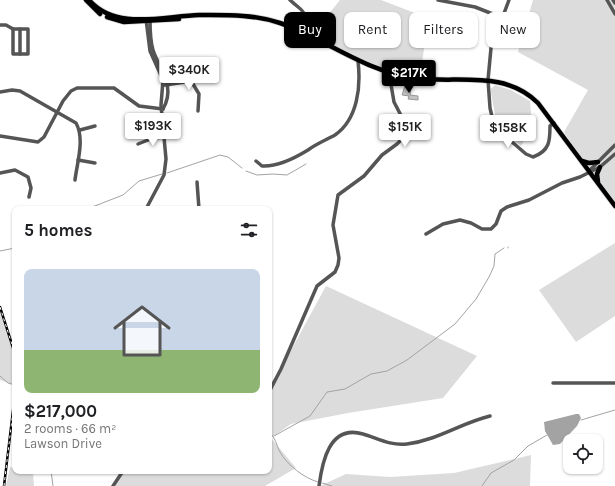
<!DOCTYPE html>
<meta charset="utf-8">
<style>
body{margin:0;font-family:Karla,sans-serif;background:#f2f2f2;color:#202124;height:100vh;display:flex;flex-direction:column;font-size:15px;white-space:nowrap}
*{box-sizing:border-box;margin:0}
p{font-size:13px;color:#757577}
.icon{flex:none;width:22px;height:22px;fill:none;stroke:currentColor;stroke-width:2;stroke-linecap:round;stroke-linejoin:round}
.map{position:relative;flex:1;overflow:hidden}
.side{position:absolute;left:12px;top:206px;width:260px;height:268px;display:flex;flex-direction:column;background:#fff;border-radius:8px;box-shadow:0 1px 3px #0004}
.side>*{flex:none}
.hud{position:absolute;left:284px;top:12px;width:271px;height:36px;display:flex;gap:8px}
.controls{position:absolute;left:563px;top:434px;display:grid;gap:8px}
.controls a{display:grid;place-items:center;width:40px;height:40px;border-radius:8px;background:#fff;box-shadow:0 1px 3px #0004;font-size:20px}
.price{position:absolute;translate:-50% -34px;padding:0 9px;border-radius:4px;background:#fff;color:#222;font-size:13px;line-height:26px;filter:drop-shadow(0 1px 2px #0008)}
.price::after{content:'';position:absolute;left:50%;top:24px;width:12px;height:9px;margin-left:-6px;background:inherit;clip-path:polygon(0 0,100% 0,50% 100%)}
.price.current{background:#000;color:#fff}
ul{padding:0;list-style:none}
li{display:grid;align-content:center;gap:8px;height:212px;padding:0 12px}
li+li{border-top:1px solid #e0e0e0}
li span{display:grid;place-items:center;height:124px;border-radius:8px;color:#555}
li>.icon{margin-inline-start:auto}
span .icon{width:72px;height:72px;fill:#fffc;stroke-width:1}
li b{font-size:17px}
h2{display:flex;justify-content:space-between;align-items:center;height:48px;padding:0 12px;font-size:17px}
.chip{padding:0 14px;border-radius:8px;background:#fff;box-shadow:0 1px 3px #0004;font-size:14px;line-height:36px}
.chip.current{background:#000;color:#fff}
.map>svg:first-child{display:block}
</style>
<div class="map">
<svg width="615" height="486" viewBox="0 0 615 486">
<rect width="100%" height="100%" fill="#fff"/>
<g fill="#dcdcdc">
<path d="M340,0H381L428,18L420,79L401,78L386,73L311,36Z"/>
<path d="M533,0H615V203L589,171L564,132L588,90L518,52Z"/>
<path d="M495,85L511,90L530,101L532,127L521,146L497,125L491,93V89Z"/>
<path d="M615,243V316L576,342L539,290Z"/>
<path d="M326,286L477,356L443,398L348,413L291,424L271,438L296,468L265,486H112L124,471H269V384L277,376Z"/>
<path d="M0,310L15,347V385L0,380Z"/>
<path d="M531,455L530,486H320L346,474L390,477L454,473Z"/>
<path d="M10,467L15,468V471L33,472L34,486H6Z"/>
</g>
<path fill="#a3a3a3" d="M576,414H579L581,418L577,426L560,444L553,445L545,431L544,422Z"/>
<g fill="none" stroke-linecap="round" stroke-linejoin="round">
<g stroke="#a3a3a3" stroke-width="1">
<path d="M246,171L257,175L273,174L287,175L306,164"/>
<path d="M167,173L220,155L228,157L242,168"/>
<path d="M87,209L123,195L139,181L162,174"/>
<path d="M508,248V247"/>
<path d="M0,251L15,248"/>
<path d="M0,376L8,383L15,385"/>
<path d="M581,420L615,410"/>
<path d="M269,433C276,437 276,445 280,452C287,465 304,478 318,482"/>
<path d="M274,436L310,416L327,392L345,389L371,374L387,371L407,360L455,324L476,299L489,277L494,266L495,254L504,248"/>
<path d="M51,471L53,486"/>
<path d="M322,483L332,486"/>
<path d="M482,486L491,473L514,460L528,446L547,435"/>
</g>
</g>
<g fill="#c4c4c4" stroke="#999">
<path d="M460,39L473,40V47H460Z"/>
<path d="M405,86L411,88L410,95L418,96V100L408,99L409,96L402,95Z"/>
</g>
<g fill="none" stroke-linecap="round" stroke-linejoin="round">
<defs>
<g id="major">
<path d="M86,0L100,14"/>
<path d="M89,0C116,31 163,16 199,15C226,15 253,14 280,23C326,39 364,71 414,78C456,84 504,69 538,103L615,206"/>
<path d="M107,17L124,22L179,19"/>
<path d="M582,161L589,163L598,162"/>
<path d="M598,182L597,174L600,167"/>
</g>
</defs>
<use href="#major" stroke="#dbdbdb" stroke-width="6"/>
<g stroke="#555" stroke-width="3.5">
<path d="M290,0C306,15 307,8 299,31"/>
<path d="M438,0L475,7L503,18"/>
<path d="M509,0L491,48L488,80L490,108L493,121L497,129L526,154L533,157C550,151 550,140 550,126L554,123"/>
<path d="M607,0L615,14"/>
<path d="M613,0L615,3"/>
<path d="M150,19C150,29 150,40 153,50C160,71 176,86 163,109"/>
<path d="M0,25H6L13,29"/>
<rect x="13" y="29" width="15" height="25"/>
<path d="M20,29V54"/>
<path d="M165,85L185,82L193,84L199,94L198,111"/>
<path d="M0,92L12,90L20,91L76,123C85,139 77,163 75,180"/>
<path d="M80,130L95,126"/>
<path d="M0,136L38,142L44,137L63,101L71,91L77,88H114L139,106L163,109"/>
<path d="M138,144L153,138L165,137"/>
<path d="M78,160L95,163"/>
<path d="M256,161L262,166C278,167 295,158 308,150C316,144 326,140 335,135C358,119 361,86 358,61"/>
<path d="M590,170L615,145"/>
<path d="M0,173L15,170L28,177L31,188L29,197"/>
<path d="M197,182L199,209"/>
<path d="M146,209L164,175L166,159L161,105L163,80L150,51L146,19"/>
<path d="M426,234L443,224L460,220L471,223L482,229H491L496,224L501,211L507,207L529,200L562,183L580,177L600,167L615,154"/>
<path d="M553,383H615"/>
<path d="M269,392L281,369L317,286L335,272L338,265L339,258L333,225L338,195L364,176L382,155L397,144L405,136L407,127L394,102L389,73"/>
<path d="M113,486L123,471"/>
<path d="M319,486C322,463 329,424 363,434C377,438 390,446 407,444C438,440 461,423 490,416"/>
</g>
<use href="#major" stroke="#000" stroke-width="4.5"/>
<defs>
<g id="rail">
<path d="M0,307L15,354"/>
<path d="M4,486L15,394"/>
</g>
</defs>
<use href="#rail" stroke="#000" stroke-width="2.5"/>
<use href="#rail" stroke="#fff" stroke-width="1" stroke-dasharray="3" stroke-linecap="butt"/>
</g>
</svg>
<div class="controls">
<a><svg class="icon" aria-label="locate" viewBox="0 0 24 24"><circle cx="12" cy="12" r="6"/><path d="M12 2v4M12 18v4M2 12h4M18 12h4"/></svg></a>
</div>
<b class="price" style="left:189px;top:91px">$340K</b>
<b class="price current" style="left:409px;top:94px">$217K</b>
<b class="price" style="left:153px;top:147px">$193K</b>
<b class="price" style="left:405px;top:148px">$151K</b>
<b class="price" style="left:508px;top:149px">$158K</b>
<div class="hud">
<a class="chip current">Buy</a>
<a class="chip">Rent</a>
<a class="chip">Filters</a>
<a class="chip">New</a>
</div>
<section class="side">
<h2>5 homes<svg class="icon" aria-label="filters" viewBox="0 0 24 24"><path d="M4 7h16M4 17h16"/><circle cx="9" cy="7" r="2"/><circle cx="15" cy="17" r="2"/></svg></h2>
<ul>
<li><span style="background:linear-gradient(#c9d6e8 65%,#8fb573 0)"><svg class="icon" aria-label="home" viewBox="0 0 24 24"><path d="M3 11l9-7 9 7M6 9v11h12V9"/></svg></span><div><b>$217,000</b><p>2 rooms · 66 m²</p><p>Lawson Drive</p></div></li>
</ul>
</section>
</div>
